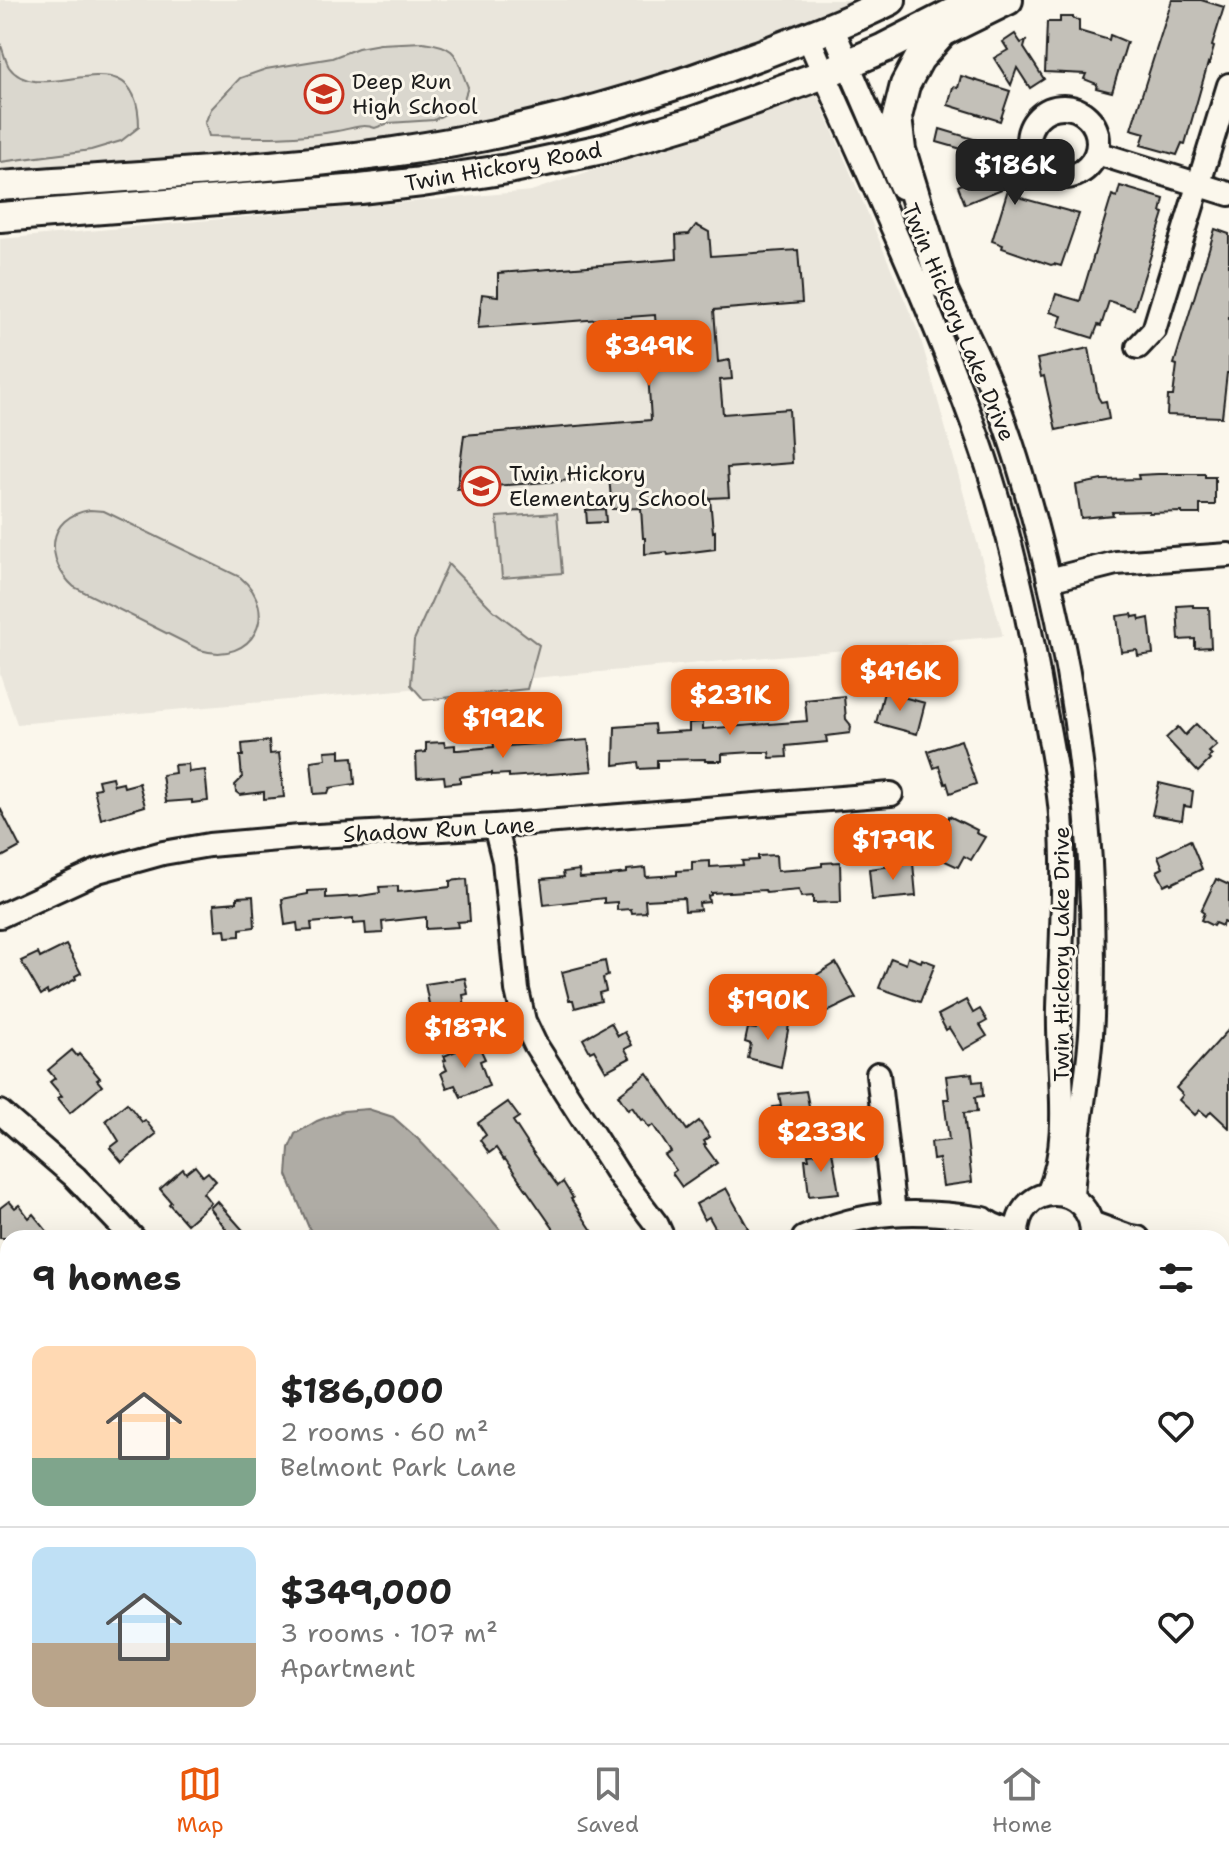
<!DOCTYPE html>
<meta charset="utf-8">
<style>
body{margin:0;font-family:"Shantell Sans",sans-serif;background:#f6f6f6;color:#222;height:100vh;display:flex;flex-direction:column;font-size:30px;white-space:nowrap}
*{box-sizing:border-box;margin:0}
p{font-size:26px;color:#767676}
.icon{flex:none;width:44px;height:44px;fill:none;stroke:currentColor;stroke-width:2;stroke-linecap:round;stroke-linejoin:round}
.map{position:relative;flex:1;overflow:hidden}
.side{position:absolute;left:0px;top:1230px;width:1230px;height:514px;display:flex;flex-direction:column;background:#fff;border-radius:24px 24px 0 0;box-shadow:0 8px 32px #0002}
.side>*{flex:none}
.price{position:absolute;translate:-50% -68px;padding:0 18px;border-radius:16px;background:#ea580c;color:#fff;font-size:26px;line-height:52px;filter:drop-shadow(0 2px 4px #0008)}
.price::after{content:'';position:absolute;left:50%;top:48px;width:24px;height:18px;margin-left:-12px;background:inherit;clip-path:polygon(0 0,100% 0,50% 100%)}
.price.selected{background:#222;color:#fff}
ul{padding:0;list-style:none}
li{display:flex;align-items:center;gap:24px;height:200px;padding:0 32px}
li+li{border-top:2px solid #e0e0e0}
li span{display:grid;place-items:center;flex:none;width:224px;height:160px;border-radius:16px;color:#555}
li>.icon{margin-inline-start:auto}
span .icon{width:96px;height:96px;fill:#fffc;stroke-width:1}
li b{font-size:34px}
h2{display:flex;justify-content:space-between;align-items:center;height:96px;padding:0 32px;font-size:34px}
.tabs{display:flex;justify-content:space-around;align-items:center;height:112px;border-top:2px solid #e0e0e0;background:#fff;font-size:22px;color:#767676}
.tabs a{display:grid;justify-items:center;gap:4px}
.tabs .selected{color:#ea580c}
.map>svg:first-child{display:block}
</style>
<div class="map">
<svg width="1229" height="1743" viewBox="0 0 1229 1743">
<rect width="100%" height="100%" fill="#fbf7ec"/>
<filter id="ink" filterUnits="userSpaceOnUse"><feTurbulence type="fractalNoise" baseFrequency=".0125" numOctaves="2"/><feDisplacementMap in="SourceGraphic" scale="16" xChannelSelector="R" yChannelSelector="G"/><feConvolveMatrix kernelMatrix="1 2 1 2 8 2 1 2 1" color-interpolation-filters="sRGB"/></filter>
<g filter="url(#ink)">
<g fill="#eae6dc">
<path d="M0,0H891L552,121L0,186Z"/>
<path d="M817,94L920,336L1003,636L17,724L0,674V239L531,191Z"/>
</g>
<g fill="#dad7ce" stroke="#7b7a75" stroke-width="2">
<path d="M423,42C461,47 455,57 468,87L460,111L454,109L434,120L389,123L375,128C362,123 351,129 337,131C295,139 252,137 209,136L205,123L211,109L240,78L266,69L332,58L358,48L380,44Z"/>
<path d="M0,43C3,50 5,60 9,67C41,112 139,28 139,127L121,141L91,150L0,162Z"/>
<path d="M90,510L104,511L240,577C281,611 253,666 200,650L74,587C45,561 45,517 90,510Z"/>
<path d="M557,513L562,573L502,578L497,517Z"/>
<path d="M448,564L493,610L539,645L527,689L424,700L411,685L414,640Z"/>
</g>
<g fill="#afaca5" stroke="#74726e" stroke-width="2">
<path d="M368,1109L393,1117L418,1139L469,1193L507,1238H317L309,1228L287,1175L289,1148L295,1134L317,1121L343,1111Z"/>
<path d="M1222,1591L1229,1595V1743H1214L1215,1736H1222Z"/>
<path d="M504,1736H618L627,1743H509Z"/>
</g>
<g fill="#c3c0b8" stroke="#1c1c1c" stroke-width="2">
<path d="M1172,0H1201L1224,7L1212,46L1214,47L1209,64L1208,63L1185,144L1182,143L1177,155L1141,145L1145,133L1131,129Z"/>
<path d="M1060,17H1073V19L1079,20V31L1109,40L1110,35L1127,42L1112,92L1096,88L1097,84L1084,79L1086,74L1045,72L1047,22H1060Z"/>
<path d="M1015,34L1021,43L1026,41L1024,48L1044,79L1030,88L1017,68L1011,85L994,58L1008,50L1003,42Z"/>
<path d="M961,76L1010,91L1000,121L948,105L953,87L958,88Z"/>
<path d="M940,129L994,145L1001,163H1003L1005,168L1008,167L1021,198L1079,214L1061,266L1054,264L1051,265L1002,248L1003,245L992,241L1009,186L965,204L958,186L968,181L964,170L993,158L937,142Z"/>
<path d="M1120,186L1164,199L1161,212L1164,213L1134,309L1109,301L1101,326L1098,325L1093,338L1058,327L1062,316L1050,312L1056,294L1080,301L1112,195L1117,197Z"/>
<path d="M696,225L709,232L711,256L798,250L802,303L714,310L718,362L730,360L732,379L720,380L723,414L789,409L792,463L727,468L729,497L710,498L713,532L715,531V549L668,555L667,552L645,554V538H643L641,508L612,509L609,477L457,489L464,435L651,420L647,357L658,356L655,315L478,328L482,294L498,296V273L677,259L676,235L689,234Z"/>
<path d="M1215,229L1229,234V373H1227L1222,417L1167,415L1168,396H1173L1177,365L1174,364Z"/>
<path d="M1089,348L1098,397L1101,402L1106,401L1109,419L1056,430L1044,376L1041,377L1037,359Z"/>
<path d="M1158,474H1205V477H1215V505H1200V514H1182V512L1149,513V511L1112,512L1113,515L1081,518L1076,485L1102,480L1139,479L1138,475Z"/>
<path d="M605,509L606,522L587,523L586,510Z"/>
<path d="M1193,605V607H1209L1211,647L1195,648V639L1179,640L1177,606Z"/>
<path d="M1132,614L1133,617L1139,616L1140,620L1149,618L1153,654L1138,656L1137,650L1121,652L1117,616Z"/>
<path d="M884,692L925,703L917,734L876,723Z"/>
<path d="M844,696L846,719L850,724L851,727L850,733L826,736L827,742L786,746L787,757L770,758L769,752H754L722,754V761H705V759L657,760V768L639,769L638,762L614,765L615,727L654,724L655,733L689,731V723L703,722V729L807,721L805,700Z"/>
<path d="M1196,724L1217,745L1209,752L1212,755L1208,758L1210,760L1198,772L1166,738L1178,727L1185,735Z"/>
<path d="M508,738L509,746L588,740L592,771L509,777V774L492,775V773L460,777V782L445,784L444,776L417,778L416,753L426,752V743L444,742L445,746L455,745V750H458L494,747L493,739Z"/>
<path d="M961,740L976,784L950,793L947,783L945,784L939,766L934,768L928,751Z"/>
<path d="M269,741L270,754L279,753L284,797L264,799V792L240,795L236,792L235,785L242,778L240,756H243L242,744Z"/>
<path d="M340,750V758L353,757L355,784L330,788L328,793L314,794L311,761L326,759L325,751Z"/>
<path d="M188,764L189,772L205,770L208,801L192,803V800L166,802L162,775L175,773L174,765Z"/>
<path d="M112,777L114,785L123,783L124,787L139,783L145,806L101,819L94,789L100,788L98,780Z"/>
<path d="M1159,783L1193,791L1191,807L1184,806L1182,820L1152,815Z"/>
<path d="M0,808L20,847L0,858Z"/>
<path d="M949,816L977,830L976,833L985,837L971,860L964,856L958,867L932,855Z"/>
<path d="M1190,840L1202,869L1171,884L1170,882L1164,885L1157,871L1163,868L1158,856Z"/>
<path d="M776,855L777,871L806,869V868L822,866V863L840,862L841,902L813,903V896L801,897L799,890L766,893L765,890L711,893V895L708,896L709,902L699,903L700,910L685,911L684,898L645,900L646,912L632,913L631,909L617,910V902L604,903V898L544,905L541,879L564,877L563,872L579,870L580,878L610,876V875L627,873V870L645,868L646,877L677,875V871L692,870V862L710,861V867L743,865L742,861L758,860V856Z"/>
<path d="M913,863L916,896L872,900L869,869Z"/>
<path d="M467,879L470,921L457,922L458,927L426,929V917L382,922L383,933L366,934L365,923L353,924V919L311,923L312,930L298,931L297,923L285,925L282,899L308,894V891L326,890V898L360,896L380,893L379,887L398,886V892L432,889L450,887V881Z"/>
<path d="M1216,879L1229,885V925L1223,922L1222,926L1215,923L1213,926L1201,920L1204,913L1201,911Z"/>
<path d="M253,896L255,927L240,929V936L226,937L225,929L216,930L214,904L237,902V897Z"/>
<path d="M66,945L81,973L75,976L76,979L48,994L47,991L41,995L21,961L38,953L40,958Z"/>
<path d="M908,957L921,962L922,959L935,964L920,1002L879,988L891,958L906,964Z"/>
<path d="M605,961L608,976L603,978L606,991L599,993L601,1001L575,1008L573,1000H569L562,972Z"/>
<path d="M836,963L856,998L825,1013L820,1020L814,1018L810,1011L814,1004L802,984Z"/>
<path d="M465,978L468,994L463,995L467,1018L439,1022L438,1013L431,1014L425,984Z"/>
<path d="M966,1000L973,1013L980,1009L987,1021L980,1025L987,1036L963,1050L949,1028L946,1030L938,1015Z"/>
<path d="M758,1018L789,1025L781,1067L748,1058L751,1044L745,1042L748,1028L756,1029Z"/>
<path d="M611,1023L618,1036L625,1032L632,1045L625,1049L630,1058L606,1071L594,1050L590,1052L583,1039Z"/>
<path d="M1229,1029V1128L1211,1111L1207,1116L1200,1110L1195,1115L1179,1100L1183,1095L1176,1088Z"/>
<path d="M477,1042L485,1059L480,1061L489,1086L461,1097L455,1085L447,1088L441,1073L447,1070L443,1061L446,1060L444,1056Z"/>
<path d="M72,1050L77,1056L79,1054L88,1064L100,1078L97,1080L102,1086L70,1113L58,1098L62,1096L50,1082L55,1078L48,1070Z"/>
<path d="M647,1073L687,1130L699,1121L710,1137L704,1141L706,1144L704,1145L717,1163L682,1187L672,1173L676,1170L665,1155L671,1152L653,1125L649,1128L643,1119L641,1120L632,1107L628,1110L618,1095Z"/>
<path d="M972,1073L973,1082L982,1081L983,1096L975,1097L977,1112L964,1113L972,1182L943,1186L939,1159L933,1160L931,1142L949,1140L944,1099H949L946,1076Z"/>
<path d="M806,1091L811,1116L814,1115L815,1132L784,1135L783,1129L776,1130L773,1107L781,1106L779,1094Z"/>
<path d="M508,1102L519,1117L513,1121L528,1144H527L558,1186L563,1182L573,1198L571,1199L597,1238H560L505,1159L504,1160L496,1148L489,1153L480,1140L486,1135L478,1123Z"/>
<path d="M127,1103L142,1122L145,1120L156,1134L122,1162L110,1148L119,1141L106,1120Z"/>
<path d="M832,1151L839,1193L809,1196L805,1159H809L808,1154Z"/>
<path d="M195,1166L203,1176L208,1172L216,1181L203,1193L211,1203L187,1224L169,1204L171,1202L160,1189L183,1169L186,1173Z"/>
<path d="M726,1188L748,1228L731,1238H723L720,1232L718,1233L709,1217L704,1220L696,1204Z"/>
<path d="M9,1201L15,1208L19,1205L29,1218L33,1214L47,1231L38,1238H0V1208Z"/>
<path d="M217,1201L250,1238H215L226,1229L210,1208Z"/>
</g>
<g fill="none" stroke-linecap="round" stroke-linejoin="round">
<defs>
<g id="minor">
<path d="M832,27L901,187"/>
<path d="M808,37C866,170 929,301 978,438C1008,523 1028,612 1043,702C1050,739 1058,777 1061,815C1066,879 1061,944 1059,1008C1057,1069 1073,1137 1048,1194"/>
<circle cx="1063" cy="142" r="35"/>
<path d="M1097,153L1229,194"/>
<path d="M937,270C955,313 979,354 995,397C1017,454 1033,512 1047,571C1082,718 1097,866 1092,1017C1090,1077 1075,1137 1072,1197"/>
<path d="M1138,347L1154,330L1229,85"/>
<path d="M1049,580L1116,563L1229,555"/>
<path d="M495,826L504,861L517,990L524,1021L535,1044L618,1174L657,1225L663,1238"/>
<path d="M0,916L98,871L163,853L209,845L300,837L495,826L891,794"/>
<path d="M878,1074L894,1213"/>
<path d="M0,1112L75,1177L133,1238"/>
<path d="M1091,1223L1127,1236L1138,1238"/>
<path d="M804,1238C866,1209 917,1209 984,1219C993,1228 1005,1228 1017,1234"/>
<path d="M1017,1238C1014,1179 1095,1180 1092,1238"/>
<path d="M1222,1264L1229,1265"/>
<path d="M1222,1390L1229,1393"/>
<path d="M0,1536L8,1553"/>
<path d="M0,1598L8,1595"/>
<path d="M63,1736L65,1743"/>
<path d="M343,1736L345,1743"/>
<path d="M735,1736L746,1743"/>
<path d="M1074,1736L1077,1743"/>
<path d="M856,1743L860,1736"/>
<path d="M891,1743L895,1736"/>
</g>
<g id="major">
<path d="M0,186C131,176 263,170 393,152C518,134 639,101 757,56C802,39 848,22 891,0"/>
<path d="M0,217L360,189L422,182L508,169L602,149L692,122L824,74L884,48L978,0"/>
<path d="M942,284L901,150L897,117L905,85L919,59L943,32L1008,0"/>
</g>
</defs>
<use href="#minor" stroke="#1c1c1c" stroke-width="28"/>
<use href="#major" stroke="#1c1c1c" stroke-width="34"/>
<use href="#minor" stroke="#fbf7ec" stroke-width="22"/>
<use href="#major" stroke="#fbf7ec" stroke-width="28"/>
</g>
</g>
<defs>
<symbol id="school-ring" viewBox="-11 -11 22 22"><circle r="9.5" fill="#fbf7ec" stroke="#c8321e" stroke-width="1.5"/><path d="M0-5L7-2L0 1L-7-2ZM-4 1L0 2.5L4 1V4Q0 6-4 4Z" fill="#c8321e"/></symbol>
</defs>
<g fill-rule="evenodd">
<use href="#school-ring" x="302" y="72" width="44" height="44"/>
<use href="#school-ring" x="459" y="464" width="44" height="44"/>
</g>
<g text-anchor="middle" stroke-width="6" stroke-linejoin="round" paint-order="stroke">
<g font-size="22" fill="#1c1c1c" stroke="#fbf7ec" text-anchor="start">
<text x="352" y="89">Deep Run<tspan x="352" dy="25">High School</tspan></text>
<text x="509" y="481">Twin Hickory<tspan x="509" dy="25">Elementary School</tspan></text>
</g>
<g font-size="22" fill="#1c1c1c" stroke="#fbf7ec">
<text transform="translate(503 166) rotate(-10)" y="8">Twin Hickory Road</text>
<text transform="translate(959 322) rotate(67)" y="8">Twin Hickory Lake Drive</text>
<text transform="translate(439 829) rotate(-3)" y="8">Shadow Run Lane</text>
<text transform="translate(1061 954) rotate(-90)" y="8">Twin Hickory Lake Drive</text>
</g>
</g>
</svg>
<b class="price selected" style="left:1015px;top:207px">$186K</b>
<b class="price" style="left:649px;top:388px">$349K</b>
<b class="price" style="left:900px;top:713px">$416K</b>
<b class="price" style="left:730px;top:737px">$231K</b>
<b class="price" style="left:503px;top:760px">$192K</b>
<b class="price" style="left:893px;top:882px">$179K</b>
<b class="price" style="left:768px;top:1042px">$190K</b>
<b class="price" style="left:465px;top:1070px">$187K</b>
<b class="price" style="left:821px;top:1174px">$233K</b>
<section class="side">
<h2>9 homes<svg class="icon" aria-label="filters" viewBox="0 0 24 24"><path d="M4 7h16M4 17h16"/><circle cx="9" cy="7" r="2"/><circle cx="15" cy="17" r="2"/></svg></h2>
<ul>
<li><span style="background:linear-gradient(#ffd9b3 70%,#7fa58c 0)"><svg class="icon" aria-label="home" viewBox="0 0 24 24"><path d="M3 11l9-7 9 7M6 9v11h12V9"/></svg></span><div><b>$186,000</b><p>2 rooms · 60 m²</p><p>Belmont Park Lane</p></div><svg class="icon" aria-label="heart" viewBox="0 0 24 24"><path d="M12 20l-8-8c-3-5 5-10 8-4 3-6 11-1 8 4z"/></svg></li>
<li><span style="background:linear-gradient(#bfe0f5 60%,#b9a48a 0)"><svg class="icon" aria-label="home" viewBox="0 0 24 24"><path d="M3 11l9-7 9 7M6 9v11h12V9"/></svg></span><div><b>$349,000</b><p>3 rooms · 107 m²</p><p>Apartment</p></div><svg class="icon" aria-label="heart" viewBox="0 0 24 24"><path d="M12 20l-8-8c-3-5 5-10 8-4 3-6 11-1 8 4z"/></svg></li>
</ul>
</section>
</div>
<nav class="tabs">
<a class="selected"><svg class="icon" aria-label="map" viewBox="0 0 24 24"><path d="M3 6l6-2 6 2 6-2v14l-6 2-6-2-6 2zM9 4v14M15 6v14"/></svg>Map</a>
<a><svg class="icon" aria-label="saved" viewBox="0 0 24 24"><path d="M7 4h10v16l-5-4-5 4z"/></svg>Saved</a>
<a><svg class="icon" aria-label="home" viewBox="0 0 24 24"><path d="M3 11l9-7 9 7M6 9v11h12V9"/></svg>Home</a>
</nav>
